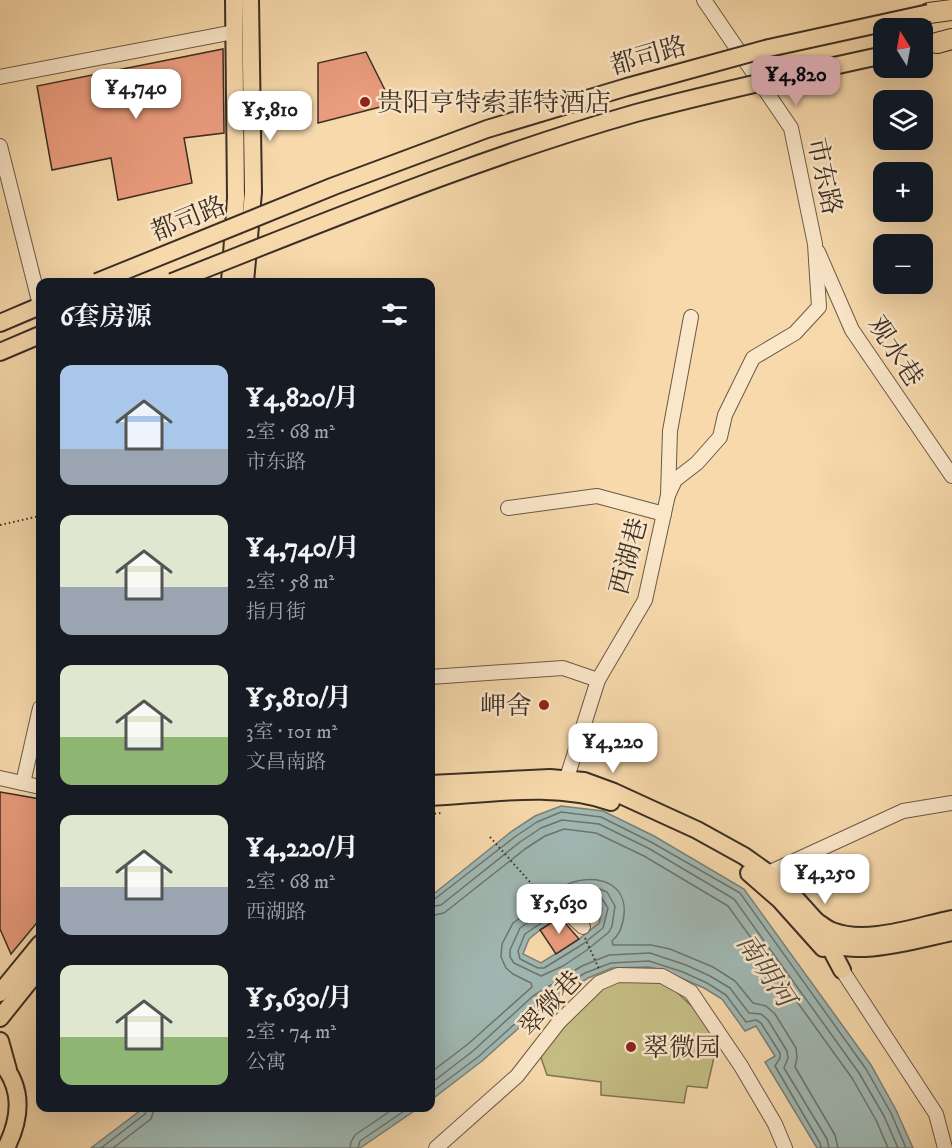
<!DOCTYPE html>
<html lang="zh">
<meta charset="utf-8">
<style>
body{margin:0;font-family:"IM FELL DW Pica","Noto Serif SC",serif;background:#242831;color:#f1f3f6;height:100vh;display:flex;flex-direction:column;font-size:22px;white-space:nowrap}
*{box-sizing:border-box;margin:0}
p{font-size:20px;color:#9ea1a6}
.icon{flex:none;width:33px;height:33px;fill:none;stroke:currentColor;stroke-width:2;stroke-linecap:round;stroke-linejoin:round}
.map{position:relative;flex:1;overflow:hidden}
.details{position:absolute;left:36px;top:278px;width:399px;height:834px;display:flex;flex-direction:column;background:#171b24;border-radius:12px;box-shadow:0 6px 24px #0002}
.details>*{flex:none}
.needle{width:39px;rotate:349deg}
.controls{position:absolute;left:873px;top:18px;display:grid;gap:12px}
.controls a{display:grid;place-items:center;width:60px;height:60px;border-radius:12px;background:#171b24;box-shadow:0 6px 24px #0002;font-size:30px}
.price{position:absolute;translate:-50% -51px;padding:0 14px;border-radius:12px;background:#fff;color:#222;font-size:20px;line-height:39px;filter:drop-shadow(0 2px 3px #0008)}
.price::after{content:'';position:absolute;left:50%;top:36px;width:18px;height:14px;margin-left:-9px;background:inherit;clip-path:polygon(0 0,100% 0,50% 100%)}
.price.active{background:#c59692;color:#111}
ul{padding:0;list-style:none}
li{display:flex;align-items:center;gap:18px;height:150px;padding:0 24px}
li span{display:grid;place-items:center;flex:none;width:168px;height:120px;border-radius:12px;color:#555}
li>.icon{margin-inline-start:auto}
span .icon{width:72px;height:72px;fill:#fffc;stroke-width:1}
li b{font-size:26px}
h2{display:flex;justify-content:space-between;align-items:center;height:72px;padding:0 24px;font-size:26px}
.map>svg:first-child{display:block}
</style>
<div class="map">
<svg width="952" height="1148" viewBox="0 0 952 1148">
<rect width="100%" height="100%" fill="#f7d9ac"/>
<filter id="stains"><feTurbulence type="fractalNoise" baseFrequency=".00333" numOctaves="4"/><feColorMatrix values="0 0 0 0 .2 0 0 0 0 .09 0 0 0 0 .02 0 0 0 .5 -.17"/></filter>
<radialGradient id="worn" r=".72"><stop offset=".6" stop-color="#630" stop-opacity="0"/><stop offset="1" stop-color="#630" stop-opacity=".3"/></radialGradient>
<path fill="#c4bd84" stroke="#807654" stroke-width="1.5" d="M618,978L666,982L699,1013L718,1040L707,1088L687,1086L684,1103L601,1095V1082L547,1075L540,1055L589,996Z"/>
<g fill="#a0b8b3" stroke="#78817a" stroke-width="1.5" fill-rule="evenodd">
<path d="M561,806L603,811L654,836L744,889L871,1065L896,1110L913,1148H817L765,1062L775,1056L756,1026L745,1031L722,999L704,988L663,970L649,967L612,968L588,978L541,1008L482,1061L431,1100V896L512,831L535,816ZM597,901L602,909L599,923L579,939L541,963L523,954L529,939L540,930L579,904Z"/>
<path d="M145,1107H420L360,1148H91Z"/>
</g>
<g fill="none" stroke-linecap="round" stroke-linejoin="round">
<g stroke="#6e746c" stroke-width="1.5">
<path d="M597,888L607,892L615,906L612,926L609,932L587,950L563,966L541,976L514,963L510,957V950L520,928L572,892Z"/>
<path d="M430,900L436,898L516,836L537,822L561,812L601,817L651,842L740,893L866,1069L891,1113L906,1148"/>
<path d="M430,907L441,905L520,842L541,828L562,820L599,824L648,848L734,899L859,1073L884,1116L898,1148"/>
<path d="M559,911L525,934L518,951L520,959L538,968H544L583,944L603,928L608,908L600,896L577,898L568,904"/>
<path d="M430,916L444,913L525,849L545,836L564,829L596,833L644,856L728,906L852,1078L876,1120L888,1148"/>
<path d="M430,1073L468,1044L532,987L531,983L513,974L506,968L501,957L502,944L513,923L568,884C598,872 631,884 623,921C621,929 619,935 612,941L613,945H651L670,949L713,967L735,981L753,1003L766,1006L775,1014L796,1048L797,1058L795,1067L835,1135L838,1148"/>
<path d="M430,1084L473,1051L533,996L582,966L609,955L650,953L686,965L710,976L730,988L749,1013L761,1014L768,1020L787,1051L788,1058L784,1068L827,1139L829,1148"/>
<path d="M430,1093L478,1057L538,1003L585,973L611,963L649,961L683,972L707,983L726,995L746,1022L756,1020L761,1023L780,1053V1058L775,1066L820,1143L821,1148"/>
<path d="M101,1148L145,1114L148,1107"/>
<path d="M113,1148L151,1119L155,1107"/>
<path d="M350,1148L351,1142L355,1135L396,1107"/>
<path d="M358,1148L360,1141L410,1107"/>
</g>
</g>
<g fill="#ea9c7e" stroke="#3c2f25" stroke-width="1.5">
<path d="M223,49L224,133L184,138L192,183L118,200L111,158L52,170L37,86Z"/>
<path d="M366,52L392,104L318,123V63Z"/>
<path d="M0,792L40,799V919L11,954L0,929Z"/>
<path d="M560,917L579,939L556,954L540,930Z"/>
</g>
<g fill="none" stroke-linecap="round" stroke-linejoin="round">
<defs>
<g id="minor">
<path d="M0,77L234,32"/>
<path d="M0,146L40,305"/>
<path d="M818,252L852,330L952,476"/>
<path d="M668,495L675,480L697,463L720,437L725,415L753,358L795,333L819,307L815,244L791,128L704,0"/>
<path d="M508,508L597,496L664,514"/>
<path d="M430,677L563,668L598,680"/>
<path d="M0,778L40,787"/>
<path d="M23,783L40,708"/>
<path d="M564,787L598,680L645,600L668,495L670,431L691,317"/>
<path d="M768,873L903,811L952,803"/>
<path d="M567,912L583,927"/>
<path d="M842,970L936,1114L945,1148"/>
<path d="M436,1148L517,1076L559,1022L599,983L618,975L662,976L691,992L741,1066L775,1124L785,1148"/>
</g>
<g id="major">
<path d="M230,282L236,198L234,0"/>
<path d="M245,282L253,192L250,0"/>
<path d="M0,323L40,306"/>
<path d="M0,352L40,335"/>
<path d="M430,784L550,778L584,781L614,792L697,830L744,856L768,873L789,891L816,921L842,970"/>
<path d="M430,797C489,794 555,782 611,802"/>
<path d="M749,873L780,900L823,948"/>
<path d="M816,921C821,924 826,929 832,931C867,945 917,926 952,919"/>
<path d="M820,939C851,960 917,939 952,932"/>
<path d="M0,993L40,944"/>
<path d="M0,1018L40,968"/>
<path d="M0,1041L8,1070"/>
<path d="M0,1061C24,1088 21,1118 6,1148"/>
</g>
<g id="highway">
<path d="M929,13L952,10"/>
<path d="M937,43L952,39"/>
</g>
</defs>
<use href="#minor" stroke="#6b5a47" stroke-width="16"/>
<use href="#major" stroke="#3c2f25" stroke-width="20"/>
<use href="#highway" stroke="#3c2f25" stroke-width="22"/>
<g stroke="#3c2f25" stroke-width="2" stroke-dasharray="1.5 3" stroke-linecap="butt">
<path d="M0,525L40,516"/>
<path d="M430,814L442,813"/>
<path d="M490,837L537,890L557,905"/>
<path d="M585,938L599,969"/>
</g>
<use href="#minor" stroke="#fae6c9" stroke-width="14"/>
<use href="#major" stroke="#f7d9ac" stroke-width="16"/>
<use href="#highway" stroke="#f7d9ac" stroke-width="20"/>
<defs>
<g id="major-bridge">
<path d="M97,282L334,186L487,129L627,87L769,48L929,13"/>
<path d="M172,282C325,222 478,158 636,113C718,91 801,73 884,55"/>
</g>
</defs>
<use href="#major-bridge" stroke="#3c2f25" stroke-width="20" stroke-linecap="butt"/>
<use href="#major-bridge" stroke="#f7d9ac" stroke-width="16"/>
</g>
<g fill="#8f2418" stroke="#fae6c9" stroke-width="2">
<circle cx="365" cy="102" r="6"/>
<circle cx="544" cy="705" r="6"/>
<circle cx="631" cy="1047" r="6"/>
</g>
<g text-anchor="middle" stroke-width="5" stroke-linejoin="round" paint-order="stroke">
<g font-size="26" fill="#3c2f25" stroke="#fae6c9">
<text transform="translate(648 55) rotate(-16)" y="9">都司路</text>
<text transform="translate(825 176) rotate(78)" y="9">市东路</text>
<text transform="translate(188 218) rotate(-22)" y="9">都司路</text>
<text transform="translate(896 351) rotate(57)" y="9">观水巷</text>
<text transform="translate(628 556) rotate(-75)" y="9">西湖巷</text>
<text transform="translate(550 1003) rotate(-47)" y="9">翠微巷</text>
</g>
<g font-size="26" fill="#3c2f25" stroke="#fae6c9" text-anchor="start">
<text x="377" y="111">贵阳亨特索菲特酒店</text>
<text x="532" y="714" text-anchor="end">岬舍</text>
<text x="643" y="1056">翠微园</text>
</g>
<g font-size="27" font-style="italic" fill="#504a41" stroke="#fae6c9">
<text transform="translate(766 970) rotate(56)" y="9">南明河</text>
</g>
</g>
<rect width="100%" height="100%" filter="url(#stains)"/>
<rect width="100%" height="100%" fill="url(#worn)"/>
</svg>
<div class="controls">
<a><svg class="needle" viewBox="-14 -14 28 28"><path d="M0-13l5 13h-10z" fill="#e53935"/><path d="M0 13l5-13h-10z" fill="#9ea1a6"/></svg></a>
<a><svg class="icon" aria-label="layers" viewBox="0 0 24 24"><path d="M12 4l9 5-9 5-9-5zM3 14l9 5 9-5"/></svg></a>
<a>+</a>
<a>−</a>
</div>
<b class="price active" style="left:796px;top:107px">¥4,820</b>
<b class="price" style="left:136px;top:120px">¥4,740</b>
<b class="price" style="left:270px;top:142px">¥5,810</b>
<b class="price" style="left:613px;top:774px">¥4,220</b>
<b class="price" style="left:825px;top:905px">¥4,250</b>
<b class="price" style="left:559px;top:935px">¥5,630</b>
<section class="details">
<h2>6套房源<svg class="icon" aria-label="filters" viewBox="0 0 24 24"><path d="M4 7h16M4 17h16"/><circle cx="9" cy="7" r="2"/><circle cx="15" cy="17" r="2"/></svg></h2>
<ul>
<li><span style="background:linear-gradient(#a9c7e8 70%,#9aa5b1 0)"><svg class="icon" aria-label="home" viewBox="0 0 24 24"><path d="M3 11l9-7 9 7M6 9v11h12V9"/></svg></span><div><b>¥4,820/月</b><p>2室 · 68 m²</p><p>市东路</p></div></li>
<li><span style="background:linear-gradient(#dfe7d0 60%,#9aa5b1 0)"><svg class="icon" aria-label="home" viewBox="0 0 24 24"><path d="M3 11l9-7 9 7M6 9v11h12V9"/></svg></span><div><b>¥4,740/月</b><p>2室 · 58 m²</p><p>指月街</p></div></li>
<li><span style="background:linear-gradient(#dfe7d0 60%,#8fb573 0)"><svg class="icon" aria-label="home" viewBox="0 0 24 24"><path d="M3 11l9-7 9 7M6 9v11h12V9"/></svg></span><div><b>¥5,810/月</b><p>3室 · 101 m²</p><p>文昌南路</p></div></li>
<li><span style="background:linear-gradient(#dfe7d0 60%,#9aa5b1 0)"><svg class="icon" aria-label="home" viewBox="0 0 24 24"><path d="M3 11l9-7 9 7M6 9v11h12V9"/></svg></span><div><b>¥4,220/月</b><p>2室 · 68 m²</p><p>西湖路</p></div></li>
<li><span style="background:linear-gradient(#dfe7d0 60%,#8fb573 0)"><svg class="icon" aria-label="home" viewBox="0 0 24 24"><path d="M3 11l9-7 9 7M6 9v11h12V9"/></svg></span><div><b>¥5,630/月</b><p>2室 · 74 m²</p><p>公寓</p></div></li>
</ul>
</section>
</div>
